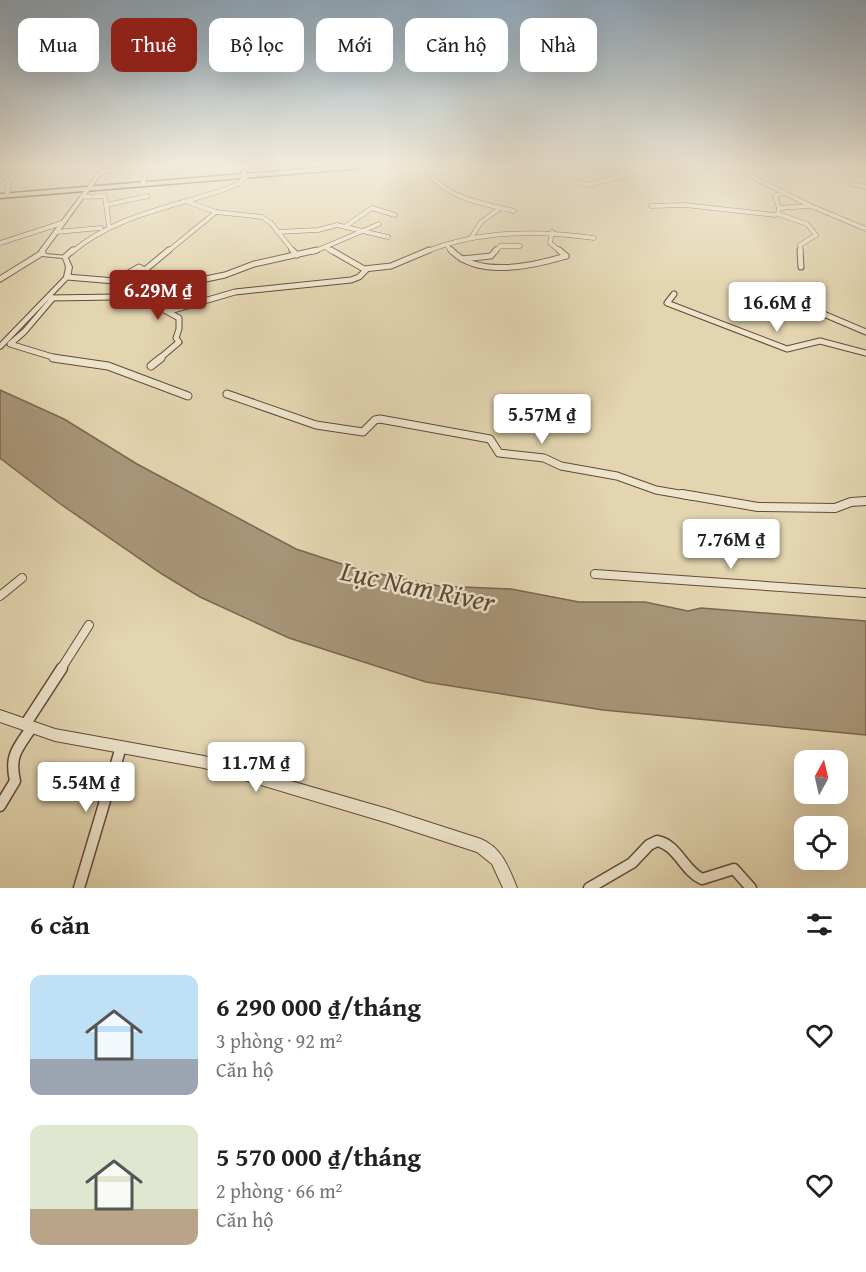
<!DOCTYPE html>
<html lang="vi">
<meta charset="utf-8">
<style>
body{margin:0;font-family:"Gentium Book Plus",serif;background:#f2f2f2;color:#202124;height:100vh;display:flex;flex-direction:column;font-size:22px;white-space:nowrap}
*{box-sizing:border-box;margin:0}
p{font-size:20px;color:#757577}
.icon{flex:none;width:33px;height:33px;fill:none;stroke:currentColor;stroke-width:2;stroke-linecap:round;stroke-linejoin:round}
.map{position:relative;height:888px;overflow:hidden}
.side{display:flex;flex-direction:column;background:#fff;flex:1}
.side>*{flex:none}
.guide{position:absolute;left:18px;top:18px;width:831px;height:54px;display:flex;gap:12px}
.needle{width:39px;rotate:8deg}
.tools{position:absolute;left:794px;top:750px;display:grid;gap:12px}
.tools a{display:grid;place-items:center;width:54px;height:54px;border-radius:12px;background:#fff;box-shadow:0 6px 24px #0002;font-size:30px}
.price{position:absolute;translate:-50% -51px;padding:0 14px;border-radius:6px;background:#fff;color:#222;font-size:20px;line-height:39px;filter:drop-shadow(0 2px 3px #0008)}
.price::after{content:'';position:absolute;left:50%;top:36px;width:18px;height:14px;margin-left:-9px;background:inherit;clip-path:polygon(0 0,100% 0,50% 100%)}
.price.current{background:#8f2418;color:#fff}
ul{padding:0;list-style:none}
li{display:flex;align-items:center;gap:18px;height:150px;padding:0 30px}
li span{display:grid;place-items:center;flex:none;width:168px;height:120px;border-radius:12px;color:#555}
li>.icon{margin-inline-start:auto}
span .icon{width:72px;height:72px;fill:#fffc;stroke-width:1}
li b{font-size:26px}
h2{display:flex;justify-content:space-between;align-items:center;height:72px;padding:0 30px;font-size:26px}
.tag{padding:0 21px;border-radius:12px;background:#fff;box-shadow:0 6px 24px #0002;font-size:21px;line-height:54px}
.tag.current{background:#8f2418;color:#fff}
.map>svg:first-child{display:block}
</style>
<div class="map">
<svg width="866" height="888" viewBox="0 0 866 888">
<rect width="100%" height="100%" fill="#e3d5b0"/>
<filter id="stains"><feTurbulence type="fractalNoise" baseFrequency=".00333" numOctaves="4"/><feColorMatrix values="0 0 0 0 .2 0 0 0 0 .09 0 0 0 0 .02 0 0 0 .5 -.17"/></filter>
<radialGradient id="worn" r=".72"><stop offset=".6" stop-color="#630" stop-opacity="0"/><stop offset="1" stop-color="#630" stop-opacity=".3"/></radialGradient>
<path fill="#a9967a" stroke="#7c6550" stroke-width="1.5" d="M0,390L64,419L137,464L296,549L360,570L439,586L511,589L579,602H645L688,611L701,608L866,621V735L603,710L426,682L289,638L200,597L162,574L59,503L0,458Z"/>
<g fill="none" stroke-linecap="round" stroke-linejoin="round">
<defs>
<g id="minor-far4">
<path d="M1,166L3,176L9,182L7,195"/>
<path d="M424,166C442,198 481,203 514,211"/>
<path d="M655,166H742"/>
<path d="M730,166L811,206L866,229"/>
<path d="M842,166L859,171"/>
<path d="M865,166L866,169"/>
<path d="M427,171L499,166"/>
<path d="M101,172L166,166"/>
<path d="M578,182L588,185L660,166"/>
<path d="M142,184L150,167"/>
<path d="M852,184L866,187"/>
<path d="M82,197L105,196L109,226"/>
<path d="M188,202L216,212L262,217L271,223L294,252"/>
<path d="M106,205L148,196"/>
<path d="M651,206L685,205L775,215L778,214L779,208L775,196L785,192"/>
<path d="M779,208L809,206"/>
<path d="M778,214L807,224L816,235L800,245L801,252"/>
<path d="M346,226L372,208L395,215"/>
<path d="M56,232L101,228"/>
<path d="M277,232L318,230L337,225L388,237"/>
<path d="M552,232L550,243L561,252"/>
<path d="M471,238L481,222L499,209"/>
<path d="M0,243L62,223"/>
<path d="M448,247L452,252"/>
<path d="M327,248L333,252"/>
<path d="M72,252C115,216 171,207 223,190L238,184L248,175"/>
<path d="M167,252L216,212"/>
<path d="M313,252L379,224"/>
<path d="M425,252C478,230 538,230 594,238"/>
<path d="M495,252L500,246H520"/>
</g>
<g id="minor-far3">
<path d="M292,250L297,255"/>
<path d="M331,250L364,269L391,266L429,250"/>
<path d="M451,250C478,279 533,266 566,256"/>
<path d="M559,250L566,256"/>
<path d="M800,250L801,267"/>
<path d="M65,257L73,250"/>
<path d="M462,259L491,256L496,250"/>
<path d="M146,269L169,250"/>
<path d="M67,277L115,281L139,267L169,285H177L225,275L254,264L317,250"/>
<path d="M0,279L42,253"/>
<path d="M767,290L866,332"/>
<path d="M674,294L667,303L787,349L820,341L866,353"/>
<path d="M50,298L115,297"/>
<path d="M53,298L24,332L10,344L59,359"/>
<path d="M170,311L235,292L351,280L359,277L366,270"/>
<path d="M159,359L179,342L176,338L179,329V318L157,306L173,286"/>
</g>
<g id="minor-far2">
<path d="M53,358L108,366L188,396"/>
<path d="M151,366L161,358"/>
<path d="M227,394L316,425L363,432L375,420L380,419L490,439L499,453L544,458L561,466L617,476L656,490L691,496"/>
</g>
<g id="minor-far1">
<path d="M682,494L758,507L835,508L851,502L866,501"/>
<path d="M595,574L866,593"/>
<path d="M0,596L22,578"/>
<path d="M61,669L89,625"/>
</g>
<g id="minor">
<path d="M25,725L62,668"/>
<path d="M0,806L15,781C9,755 18,748 32,727"/>
<path d="M79,888L121,747"/>
<path d="M589,888L632,863L649,845L657,841C678,845 683,870 702,879L734,869L751,888"/>
</g>
<g id="tertiary">
<path d="M103,166H107L45,251L46,254L67,256L72,267L70,277L2,348L0,349V343L64,277L66,267L63,258L42,256L39,251Z"/>
<path d="M0,710L55,729L204,756L388,809L481,839C502,848 509,868 517,888H503L492,864L477,852L388,823L204,768L55,741L0,722Z"/>
</g>
<path id="secondary" d="M245,166H249L245,176L243,177L241,176Z"/>
<path id="trunk" d="M342,166H366L363,168L0,198V194Z"/>
</defs>
<use href="#minor-far4" stroke="#644a39" stroke-width="5"/>
<use href="#minor-far3" stroke="#644a39" stroke-width="7"/>
<use href="#minor-far2" stroke="#644a39" stroke-width="9"/>
<use href="#minor-far1" stroke="#644a39" stroke-width="10"/>
<use href="#minor" stroke="#644a39" stroke-width="13"/>
<use href="#tertiary" stroke="#644a39" stroke-width="2"/>
<use href="#secondary" stroke="#391c11" stroke-width="2"/>
<use href="#trunk" stroke="#391c11" stroke-width="3"/>
<use href="#minor-far4" stroke="#ede4cc" stroke-width="4"/>
<use href="#minor-far3" stroke="#ede4cc" stroke-width="5"/>
<use href="#minor-far2" stroke="#ede4cc" stroke-width="7"/>
<use href="#minor-far1" stroke="#ede4cc" stroke-width="8"/>
<use href="#minor" stroke="#ede4cc" stroke-width="10"/>
<use href="#tertiary" fill="#ede4cc" fill-rule="evenodd"/>
<use href="#secondary" fill="#ede4cc" fill-rule="evenodd"/>
<use href="#trunk" fill="#e3d5b0" fill-rule="evenodd"/>
</g>
<linearGradient id="sky" x2="0" y2="1"><stop stop-color="#8fa8bc"/><stop offset="0.57" stop-color="#f2ecdb"/><stop offset="1" stop-color="#f2ecdb" stop-opacity="0"/></linearGradient>
<rect width="866" height="290" fill="url(#sky)"/>
<g text-anchor="middle" stroke-width="5" stroke-linejoin="round" paint-order="stroke">
<g font-size="28" font-style="italic" fill="#604736" stroke="#ede4cc">
<text transform="translate(418 586) rotate(12)" y="10">Lục Nam River</text>
</g>
</g>
<rect width="100%" height="100%" filter="url(#stains)"/>
<rect width="100%" height="100%" fill="url(#worn)"/>
</svg>
<div class="tools">
<a><svg class="needle" viewBox="-14 -14 28 28"><path d="M0-13l5 13h-10z" fill="#e53935"/><path d="M0 13l5-13h-10z" fill="#757577"/></svg></a>
<a><svg class="icon" aria-label="locate" viewBox="0 0 24 24"><circle cx="12" cy="12" r="6"/><path d="M12 2v4M12 18v4M2 12h4M18 12h4"/></svg></a>
</div>
<b class="price current" style="left:158px;top:321px">6.29M ₫</b>
<b class="price" style="left:777px;top:333px">16.6M ₫</b>
<b class="price" style="left:542px;top:445px">5.57M ₫</b>
<b class="price" style="left:731px;top:570px">7.76M ₫</b>
<b class="price" style="left:256px;top:793px">11.7M ₫</b>
<b class="price" style="left:86px;top:813px">5.54M ₫</b>
<div class="guide">
<a class="tag">Mua</a>
<a class="tag current">Thuê</a>
<a class="tag">Bộ lọc</a>
<a class="tag">Mới</a>
<a class="tag">Căn hộ</a>
<a class="tag">Nhà</a>
</div>
</div>
<section class="side">
<h2>6 căn<svg class="icon" aria-label="filters" viewBox="0 0 24 24"><path d="M4 7h16M4 17h16"/><circle cx="9" cy="7" r="2"/><circle cx="15" cy="17" r="2"/></svg></h2>
<ul>
<li><span style="background:linear-gradient(#bfe0f5 70%,#9aa5b1 0)"><svg class="icon" aria-label="home" viewBox="0 0 24 24"><path d="M3 11l9-7 9 7M6 9v11h12V9"/></svg></span><div><b>6 290 000 ₫/tháng</b><p>3 phòng · 92 m²</p><p>Căn hộ</p></div><svg class="icon" aria-label="heart" viewBox="0 0 24 24"><path d="M12 20l-8-8c-3-5 5-10 8-4 3-6 11-1 8 4z"/></svg></li>
<li><span style="background:linear-gradient(#dfe7d0 70%,#b9a48a 0)"><svg class="icon" aria-label="home" viewBox="0 0 24 24"><path d="M3 11l9-7 9 7M6 9v11h12V9"/></svg></span><div><b>5 570 000 ₫/tháng</b><p>2 phòng · 66 m²</p><p>Căn hộ</p></div><svg class="icon" aria-label="heart" viewBox="0 0 24 24"><path d="M12 20l-8-8c-3-5 5-10 8-4 3-6 11-1 8 4z"/></svg></li>
</ul>
</section>
